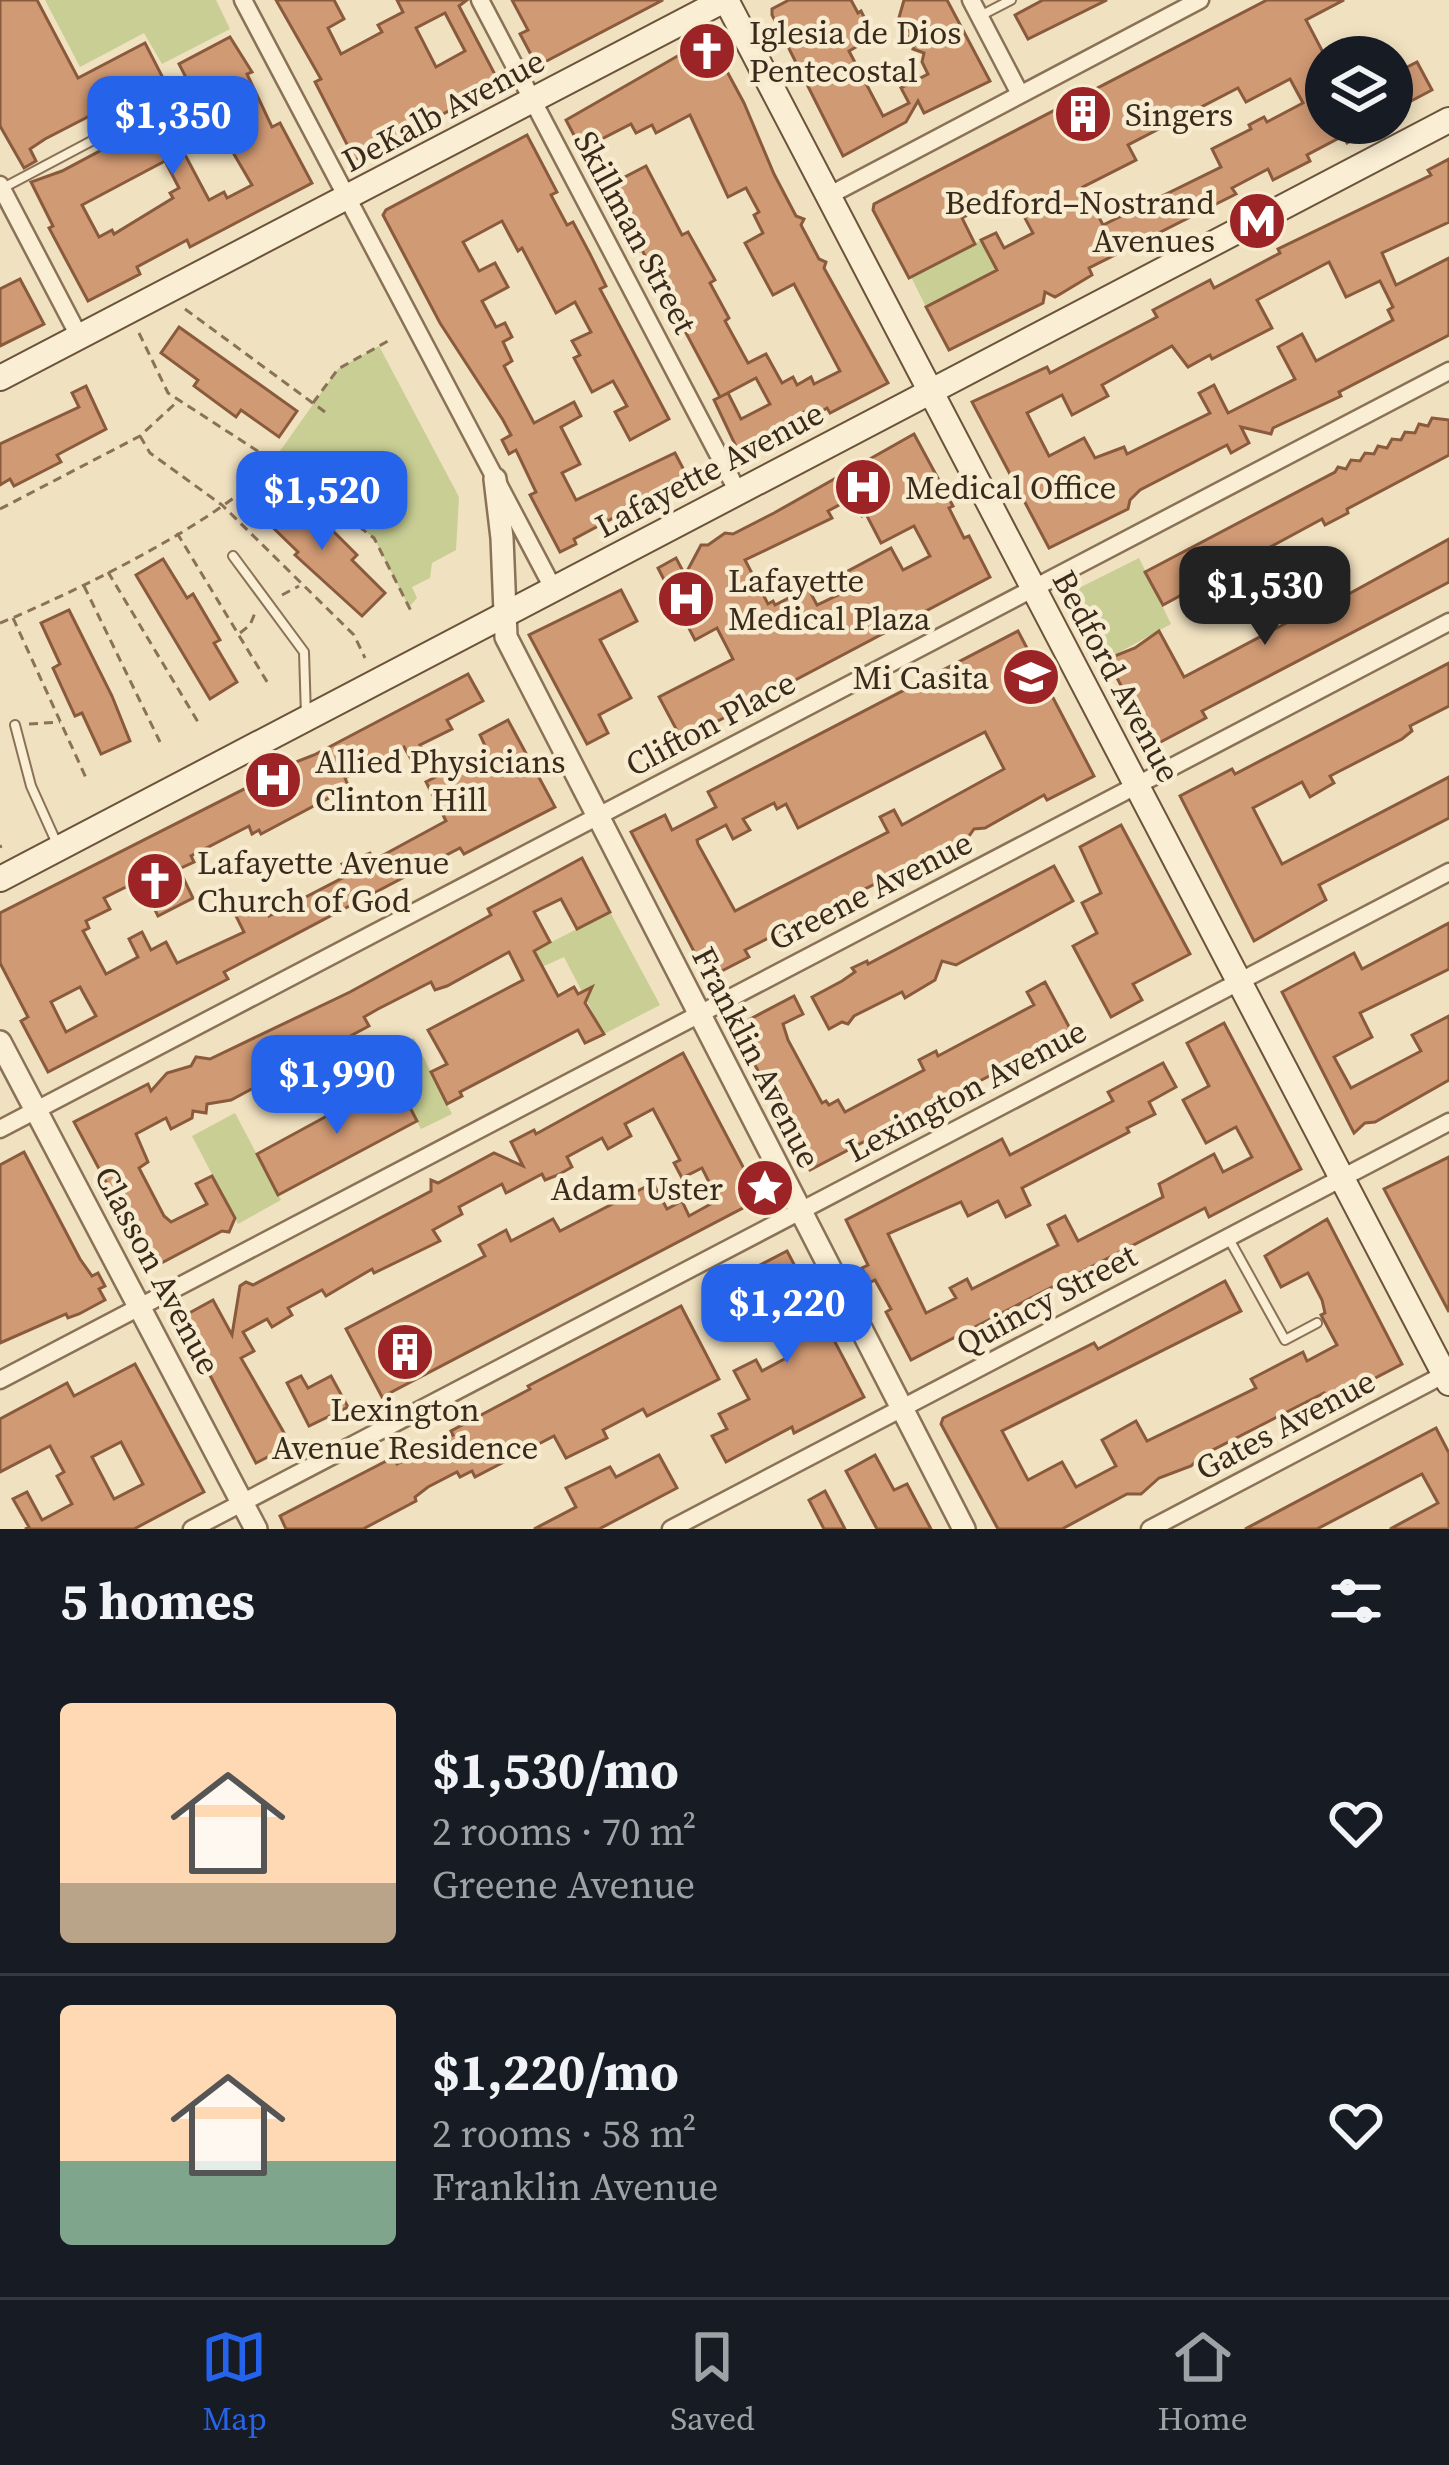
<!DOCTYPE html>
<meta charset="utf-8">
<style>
body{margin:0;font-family:"Source Serif 4",serif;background:#20242c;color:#f1f3f6;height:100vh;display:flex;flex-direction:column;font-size:45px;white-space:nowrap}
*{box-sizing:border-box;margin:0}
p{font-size:39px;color:#9ea1a6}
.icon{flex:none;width:66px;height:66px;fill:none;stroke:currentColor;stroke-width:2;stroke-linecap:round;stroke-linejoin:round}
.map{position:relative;height:1529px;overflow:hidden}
.drawer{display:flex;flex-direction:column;background:#171b24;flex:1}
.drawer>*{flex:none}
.buttons{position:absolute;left:1305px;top:36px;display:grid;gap:24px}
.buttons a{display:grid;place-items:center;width:108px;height:108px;border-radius:50%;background:#171b24;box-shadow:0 6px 18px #0003;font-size:60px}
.price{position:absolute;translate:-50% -102px;padding:0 27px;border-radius:24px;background:#2563eb;color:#fff;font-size:39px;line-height:78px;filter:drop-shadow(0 3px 6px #0008)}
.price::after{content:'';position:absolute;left:50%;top:72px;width:36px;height:27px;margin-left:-18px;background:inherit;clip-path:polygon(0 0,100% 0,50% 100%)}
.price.current{background:#222;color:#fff}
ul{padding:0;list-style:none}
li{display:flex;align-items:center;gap:36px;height:300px;padding:0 60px}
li+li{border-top:3px solid #363941}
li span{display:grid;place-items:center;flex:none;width:336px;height:240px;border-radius:12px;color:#555}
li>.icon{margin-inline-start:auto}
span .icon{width:144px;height:144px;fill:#fffc;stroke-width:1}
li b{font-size:51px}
h2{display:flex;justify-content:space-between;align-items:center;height:144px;padding:0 60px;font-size:51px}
.menu{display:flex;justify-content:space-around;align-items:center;height:168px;border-top:3px solid #363941;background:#171b24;font-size:33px;color:#9ea1a6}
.menu a{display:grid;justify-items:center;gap:6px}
.menu .current{color:#2563eb}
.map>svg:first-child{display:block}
</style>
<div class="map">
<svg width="1449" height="1529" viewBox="0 0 1449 1529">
<rect width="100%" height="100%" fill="#f0e1c0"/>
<g fill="#c8ce94">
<path d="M45,0H216L230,29L162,64L144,33L80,67Z"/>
<path d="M981,240L997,270L926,307L911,277Z"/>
<path d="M379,346L459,497L456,550L432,563L430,578L412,587L417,598L409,607L374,538L273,461L338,369Z"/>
<path d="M1139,558L1171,624L1107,659L1073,597L1081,587Z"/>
<path d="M610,912L660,1005L604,1034L564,957L542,967L534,951Z"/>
<path d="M414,1038L452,1114L421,1129L381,1054Z"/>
<path d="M235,1113L281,1200L238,1224L192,1136Z"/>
</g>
<g fill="#d09a74" stroke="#8a5a3c" stroke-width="3" fill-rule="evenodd">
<path d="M0,0H37L78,78L145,43L163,78L45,139L30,149L36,161L24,168L0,126Z"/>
<path d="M276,0H334L344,19L328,28L341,54L382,32L378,25L403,12L397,0H467L459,6L500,84L355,160L315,82L321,79ZM445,13L465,51L436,67L416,28Z"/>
<path d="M512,0H663L537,66L520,34L528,30Z"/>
<path d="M789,0H851L858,13L861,11L874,37L849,51L883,116L909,103L901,88L928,74L922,62L924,53L913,49L917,39L906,36L909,24L898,21L904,0H947L990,81L924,113L918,101L906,122L843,156L772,15V9Z"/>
<path d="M1043,0H1107L1028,39L1015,15Z"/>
<path d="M1267,0H1344L1306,20L1326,58V123H1368L1358,128L1362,135L1347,143L1343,136L1307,155L1310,161L1273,180L1268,169L1232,188L1236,194L1089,268L1092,275L1062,293L1055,297L1045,292L1043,303L949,350L926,307L997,270L981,240L996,233L1004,248L1033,233L1011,192L962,218L975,244L909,278L873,210L874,204ZM1290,79L1303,103L1267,122L1264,117L1249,125L1251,129L1212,149L1221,167L1103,225L1083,187L1136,160L1128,145L1238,88L1246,102Z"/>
<path d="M230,37L252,72L247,74L272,127L280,123L312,183L190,247L187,240L137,267L140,274L88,301L49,228L53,226L31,182L62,171L197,99L179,64ZM221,132L252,185L227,198L224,192L209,200L183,151ZM165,161L179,188L170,193L173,198L114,234L112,230L99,237L82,205Z"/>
<path d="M709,38L744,103L774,174L796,216L804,219L801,225L819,259L826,262L824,268L888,383L830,413L827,408L814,416L810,409L781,424L784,431L740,455L714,400L728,393L741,419L770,404L756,378L720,397L642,250L636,253L566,120ZM690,115L728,197L746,188L759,212L754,215L763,233L745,243L773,295L794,284L840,371L814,384L811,377L797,385L793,377L782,383L766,354L748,363L725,321L729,318L710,283L715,280L688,232L682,235L646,166L615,182L594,143L631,124L636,133L652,125L656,133Z"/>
<path d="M1417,62L1432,90L1392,111V75Z"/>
<path d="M527,135L557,192L551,195L567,225L573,222L590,254L606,286L600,289L669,419L630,440L615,412L627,406L613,381L592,392L574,358L580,355L572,341L591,332L575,302L556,313L522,248L518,251L502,221L463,242L479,271L495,263L508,287L482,301L496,327L505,323L512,337L503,342L512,361L504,366L534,423L574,402L581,416L561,427L580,464L562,473L576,500L675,453L688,478L574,539L576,544L560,552L530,495L536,492L516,450L509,454L502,440L511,435L503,420L440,323L383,215L386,210Z"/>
<path d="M1449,159V222L1382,253L1396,285L1449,258V335L1339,392L1341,396L1273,428L1271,434L1241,427L1249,443L1231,453L1227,445L1140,490L1130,500L1128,509L1049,548L972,402L1047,367L1050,373L1157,317L1153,310L1210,280L1214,288L1280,253L1278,249L1431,175L1428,170ZM1329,262L1346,297L1380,281L1393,307L1388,310L1393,320L1316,361L1302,334L1278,347L1295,379L1228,413L1214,385L1199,393L1210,413L1127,454L1124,447L1095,458L1084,438L1049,456L1027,413L1062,395L1072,415L1108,396L1102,385L1172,346L1188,367L1210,355L1212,359L1272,328L1257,300Z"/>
<path d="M20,279L44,324L0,346V289Z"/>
<path d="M179,327L297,411L279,437L241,410L236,417L194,386L198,380L161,353Z"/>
<path d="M86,386L106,429L57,455L61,462L14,486L10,479L0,485V444L79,407L72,393Z"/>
<path d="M1432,418L1449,420V455L1347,509L1348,513L1325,525L1322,519L1163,605L1145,572L1335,472L1338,467L1346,469L1351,460L1360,461L1365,453L1374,454L1378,446L1387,448L1392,439L1401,440L1405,432L1415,433L1419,424L1428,426Z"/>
<path d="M914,434L953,506L949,508L964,538L969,536L990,577L682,740L659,697L733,659L717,628L695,640L658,568L676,558L685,575L701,545H708L725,533L733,534L774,513ZM852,498L862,516L866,514L881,543L914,526L930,556L903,570L891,548L835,578L842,593L817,605L808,588L775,605L773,601L768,604L745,560L832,518L828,511Z"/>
<path d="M280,490L313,523L319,517L357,555L352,560L385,593L362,616L295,555L298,552L257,512Z"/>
<path d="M1449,539V582L1202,711L1206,718L1153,746L1107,659L1135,648L1159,631L1184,677L1328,601L1322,590L1337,582L1345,596Z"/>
<path d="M163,559L187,598L193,594L220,640L214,643L237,682L210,699L136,575Z"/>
<path d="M621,590L637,621L600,640L631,698L599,715L608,733L587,744L529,635Z"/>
<path d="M69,610L112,696L130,741L101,754L82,713L75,716L53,668L60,664L41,623Z"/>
<path d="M1018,631L1094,776L1047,800L1044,795L985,828L974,829L969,836L745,950L749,957L708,978L631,832L665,815L672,830L716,807L708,792ZM985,732L1004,769L902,825L894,810L880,817L888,832L735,911L698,844L697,840L726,825L733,839L750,830L743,819L774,803L777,809L786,804L798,828Z"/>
<path d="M1449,663V706L1410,726L1412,731L1402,739L1330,776L1334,783L1310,797L1302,782L1253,808L1282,864L1449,777V818L1319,885L1326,900L1254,941L1180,796L1232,769L1235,774Z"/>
<path d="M468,674L483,701L447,720L452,729L420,745L424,752L411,759L404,747L345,778L348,785L340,792L261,834L259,830L252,834L249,826L191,856L194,862L179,869L193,898L158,916L140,880L104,898L110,909L86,921L89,928L83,931L106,974L138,957L129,939L142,932L151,950L166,942L177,963L244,932L232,908L258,895L269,916L348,875L342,864L370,853L374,860L446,821L426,782L487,750L480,735L508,720L555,807L464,854L460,848L431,863L224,972L228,979L48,1072L21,1021L28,1017L0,963V913L262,780L260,776L314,755ZM80,987L96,1016L66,1032L51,1002Z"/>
<path d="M1121,825L1190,954L1133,984L1142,1000L1111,1017L1073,946L1097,933L1082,903L1101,893L1080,847Z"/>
<path d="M582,858L610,912L577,929L561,899L534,912L550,942L534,951L558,996L574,987L578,994L592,987L585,1003L604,1034L585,1043L578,1030L460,1092L462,1096L447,1104L431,1072L447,1064L428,1030L523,980L509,952L447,986L435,990L431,982L378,1009L364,1017L369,1026L231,1100L207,1104L206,1113L193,1111L192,1118L171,1129L166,1118L136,1134L148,1162L139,1168L164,1216L171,1222L207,1204L196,1184L212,1176L235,1218L229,1232L222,1231L152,1268L74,1122L148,1084L151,1091L167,1073L191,1066L196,1057L210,1059L350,992L491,915L488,909Z"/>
<path d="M1054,866L1073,901L956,965L942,961L935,980L905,998L902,992L854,1016L848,1024L842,1022L829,1029L812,997L842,981L855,972L852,968L867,961L868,964Z"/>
<path d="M1449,923V969L1360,1013L1372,1037L1334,1057L1351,1088L1421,1051L1412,1035L1449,1016V1080L1375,1122L1365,1123L1354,1133L1282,992L1354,953L1362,969Z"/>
<path d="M1045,982L1074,1036L1037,1055L1035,1052L810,1170L735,1027L794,996L803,1014L783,1024L788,1040L822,1103L826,1101L829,1105L838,1100L845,1112L924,1070L919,1060L936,1051L938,1056L1034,1005L1027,992Z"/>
<path d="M1224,1023L1301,1169L1209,1217L1205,1208L911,1360L886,1312L891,1309L875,1280L869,1283L862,1268L868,1265L846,1220L1002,1139L1010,1155L1113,1101L1108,1092L1163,1063L1176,1087L1149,1102L1155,1114L1127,1128L1129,1132L1022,1188L1030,1205L1006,1217L998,1201L968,1216L961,1202L888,1234L926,1313L956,1298L950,1288L967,1279L972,1289L1058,1245L1048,1225L1065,1216L1078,1241L1163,1197L1159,1184L1214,1154L1223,1172L1252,1157L1236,1127L1206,1143L1183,1100L1209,1086L1187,1043Z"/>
<path d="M683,1053L760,1199L382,1397L346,1329L485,1256L479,1245L506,1230L511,1241L553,1219L560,1231L653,1183L667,1209L682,1201L689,1216L718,1200L702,1168L682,1178L674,1163L680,1160L653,1109L625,1124L631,1136L608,1149L602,1138L567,1157L572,1167L558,1175L545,1180L542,1174L506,1193L502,1184L459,1207L462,1214L433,1230L440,1241L374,1273L372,1269L326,1296L322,1290L288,1308L292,1315L272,1327L267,1319L243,1332L254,1351L241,1358L291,1445L256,1463L180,1318L213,1300L232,1335L240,1286L246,1282L253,1285L329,1245L431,1191V1180L438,1183L494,1153L523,1166L511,1142L534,1130L536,1134Z"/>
<path d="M395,1079L417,1121L278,1195L257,1154Z"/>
<path d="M24,1152L80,1259L92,1276L98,1273L105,1286L99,1289L105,1300L79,1314L68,1318L66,1314L0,1343V1165Z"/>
<path d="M1449,1157V1312L1384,1189Z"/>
<path d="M1327,1219L1402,1364L1329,1402L1324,1393L1205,1454L1191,1466L1159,1478L1141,1494H1127L1062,1529H998L941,1424L943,1418L1094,1343L1098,1349L1225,1281L1241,1311L1002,1431L1028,1480L1062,1462L1076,1487L1116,1466L1102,1440L1136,1421L1147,1441L1256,1388L1251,1379L1303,1352L1307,1361L1337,1345L1321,1315L1325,1313L1322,1300L1308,1273L1281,1287L1265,1256Z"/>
<path d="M787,1251L864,1397L794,1433L792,1427L726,1462L712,1436L727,1429L719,1414L749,1399L734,1371L756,1360L762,1371L788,1357L758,1288L744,1295L735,1278Z"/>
<path d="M681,1306L719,1379L647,1416L643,1409L603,1430L607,1438L566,1458L554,1436L475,1477L472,1471L460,1477L457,1472L428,1487L415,1497L416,1501L363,1529H286L280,1516L394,1457L397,1464L427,1449L453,1435L451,1431L530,1389L528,1386Z"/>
<path d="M135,1364L204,1492L134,1529H25L29,1527L13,1499L27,1492L42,1520L72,1504L57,1476L64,1472L50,1446L0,1472V1419L67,1383L74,1396ZM121,1442L143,1484L114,1499L92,1457Z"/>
<path d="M301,1376L308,1388L331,1376L348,1407L309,1426L287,1383Z"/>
<path d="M1436,1428L1449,1453V1529H1390L1438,1503L1422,1474L1317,1529H1245Z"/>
<path d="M659,1455L677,1488L599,1529H534L576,1507L566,1488L610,1467L616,1477Z"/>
<path d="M875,1455L894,1490L907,1484L931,1529H877L846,1471Z"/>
<path d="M825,1491L845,1529H824L809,1500Z"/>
</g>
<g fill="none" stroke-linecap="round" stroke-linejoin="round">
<defs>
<g id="service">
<path d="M980,16L1011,0"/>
<path d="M3,188L165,102"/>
<path d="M233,556L304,652L306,716"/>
<path d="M15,725L31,786L58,846"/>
<path d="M1229,1239L1285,1340L1317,1323"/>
</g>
<g id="minor">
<path d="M243,0L553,588"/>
<path d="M480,0L738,492"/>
<path d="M971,0L1020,94"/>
<path d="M0,185L79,336"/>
<path d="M828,196L1200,0"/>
<path d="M0,1129L1449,371"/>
<path d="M0,1380L1449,622"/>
<path d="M192,1529L1449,872"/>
<path d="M671,1529L1449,1122"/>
<path d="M1150,1529L1449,1372"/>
</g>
<g id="tertiary">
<path d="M495,479L502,538L506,637L964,1529"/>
<path d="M0,1042L256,1529"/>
</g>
<g id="secondary">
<path d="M726,0L1449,1383"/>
<path d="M0,378L724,0"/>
<path d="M0,879L1449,120"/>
</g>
</defs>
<use href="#service" stroke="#8a7257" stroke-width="12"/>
<use href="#minor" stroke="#8a7257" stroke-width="21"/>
<use href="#tertiary" stroke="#8a7257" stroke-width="26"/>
<use href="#secondary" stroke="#6b533a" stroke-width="28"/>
<g stroke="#8a7257" stroke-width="3" stroke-dasharray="9 6" stroke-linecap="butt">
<path d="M185,309L325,412"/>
<path d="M139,333L168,393L273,461L374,538L411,611"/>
<path d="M313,403L338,369L388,341"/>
<path d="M140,436L150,453L222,505L354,635L365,658"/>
<path d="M0,509L140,436L178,401"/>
<path d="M177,533L269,685"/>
<path d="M108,572L198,722"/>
<path d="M84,586L160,742"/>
<path d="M282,595L299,586"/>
<path d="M13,618L87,780"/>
<path d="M0,623C67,596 233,516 273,461"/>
<path d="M240,633L250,625L255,613"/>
<path d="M29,724L60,722"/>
<path d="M0,845L1,848"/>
</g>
<use href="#service" stroke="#faeed4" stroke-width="8"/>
<use href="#minor" stroke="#faeed4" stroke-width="16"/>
<use href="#tertiary" stroke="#faeed4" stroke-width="21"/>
<use href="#secondary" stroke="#faeed4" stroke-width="24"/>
</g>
<defs>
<symbol id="church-disc" viewBox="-11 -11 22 22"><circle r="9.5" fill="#9c2426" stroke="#f7ebd0"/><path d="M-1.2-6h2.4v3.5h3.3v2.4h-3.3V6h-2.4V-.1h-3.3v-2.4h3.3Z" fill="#fff"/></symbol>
<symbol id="building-disc" viewBox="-11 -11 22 22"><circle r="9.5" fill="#9c2426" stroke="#f7ebd0"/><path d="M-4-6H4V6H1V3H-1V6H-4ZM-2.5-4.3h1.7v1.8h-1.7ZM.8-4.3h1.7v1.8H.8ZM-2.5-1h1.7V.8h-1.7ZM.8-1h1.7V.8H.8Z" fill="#fff"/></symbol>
<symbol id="metro-disc" viewBox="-11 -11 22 22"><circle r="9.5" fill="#9c2426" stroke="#f7ebd0"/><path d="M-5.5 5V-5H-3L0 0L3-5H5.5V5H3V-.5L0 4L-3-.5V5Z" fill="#fff"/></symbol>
<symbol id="hospital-disc" viewBox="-11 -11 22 22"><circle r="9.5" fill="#9c2426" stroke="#f7ebd0"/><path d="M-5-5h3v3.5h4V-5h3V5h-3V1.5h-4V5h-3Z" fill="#fff"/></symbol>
<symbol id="school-disc" viewBox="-11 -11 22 22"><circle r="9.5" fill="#9c2426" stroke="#f7ebd0"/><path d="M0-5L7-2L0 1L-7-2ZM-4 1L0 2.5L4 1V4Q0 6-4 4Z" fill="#fff"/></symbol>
<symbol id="sight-disc" viewBox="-11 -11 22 22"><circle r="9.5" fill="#9c2426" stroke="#f7ebd0"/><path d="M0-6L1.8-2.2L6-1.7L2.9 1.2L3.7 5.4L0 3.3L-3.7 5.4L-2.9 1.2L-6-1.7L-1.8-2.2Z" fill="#fff"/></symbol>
</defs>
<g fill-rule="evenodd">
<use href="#church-disc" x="674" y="18" width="66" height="66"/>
<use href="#building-disc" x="1050" y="81" width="66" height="66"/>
<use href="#metro-disc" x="1224" y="188" width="66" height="66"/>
<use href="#hospital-disc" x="830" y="454" width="66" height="66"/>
<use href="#hospital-disc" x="653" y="566" width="66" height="66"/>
<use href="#school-disc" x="998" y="644" width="66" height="66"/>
<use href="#hospital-disc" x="240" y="747" width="66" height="66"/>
<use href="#church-disc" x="122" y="848" width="66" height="66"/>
<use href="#sight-disc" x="732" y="1155" width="66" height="66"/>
<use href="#building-disc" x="372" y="1319" width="66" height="66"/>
</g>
<g text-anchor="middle" stroke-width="9" stroke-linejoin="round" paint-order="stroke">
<g font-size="33" fill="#392a1c" stroke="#f7ebd0" text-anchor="start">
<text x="749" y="44">Iglesia de Dios<tspan x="749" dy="38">Pentecostal</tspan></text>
<text x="1125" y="126">Singers</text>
<text x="1215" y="214" text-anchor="end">Bedford–Nostrand<tspan x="1215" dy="38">Avenues</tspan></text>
<text x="905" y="499">Medical Office</text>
<text x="728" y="592">Lafayette<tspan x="728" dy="38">Medical Plaza</tspan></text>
<text x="989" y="689" text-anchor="end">Mi Casita</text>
<text x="315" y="773">Allied Physicians<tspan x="315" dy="38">Clinton Hill</tspan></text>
<text x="197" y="874">Lafayette Avenue<tspan x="197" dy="38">Church of God</tspan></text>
<text x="723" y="1200" text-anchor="end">Adam Uster</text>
<text x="405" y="1421" text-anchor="middle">Lexington<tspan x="405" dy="38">Avenue Residence</tspan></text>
</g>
<g font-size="33" fill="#392a1c" stroke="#f7ebd0">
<text transform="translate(443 110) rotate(-28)" y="12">DeKalb Avenue</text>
<text transform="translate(636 232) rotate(62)" y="12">Skillman Street</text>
<text transform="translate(709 469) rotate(-28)" y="12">Lafayette Avenue</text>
<text transform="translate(1117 676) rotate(62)" y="12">Bedford Avenue</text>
<text transform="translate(710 723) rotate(-28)" y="12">Clifton Place</text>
<text transform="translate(870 890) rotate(-27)" y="12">Greene Avenue</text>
<text transform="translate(757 1057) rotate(63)" y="12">Franklin Avenue</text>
<text transform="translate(966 1090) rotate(-28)" y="12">Lexington Avenue</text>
<text transform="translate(158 1270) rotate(62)" y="12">Classon Avenue</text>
<text transform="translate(1046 1299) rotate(-28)" y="12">Quincy Street</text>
<text transform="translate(1285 1424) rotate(-28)" y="12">Gates Avenue</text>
</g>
</g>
</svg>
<div class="buttons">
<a><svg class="icon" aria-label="layers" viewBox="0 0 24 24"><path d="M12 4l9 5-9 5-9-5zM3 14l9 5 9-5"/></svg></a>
</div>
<b class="price" style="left:173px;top:178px">$1,350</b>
<b class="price" style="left:322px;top:553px">$1,520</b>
<b class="price current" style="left:1265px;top:648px">$1,530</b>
<b class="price" style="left:337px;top:1137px">$1,990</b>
<b class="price" style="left:787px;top:1366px">$1,220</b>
</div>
<section class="drawer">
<h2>5 homes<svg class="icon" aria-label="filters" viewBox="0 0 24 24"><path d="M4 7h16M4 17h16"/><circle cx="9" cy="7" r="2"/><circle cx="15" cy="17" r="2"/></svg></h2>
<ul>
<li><span style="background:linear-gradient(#ffd9b3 75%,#b9a48a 0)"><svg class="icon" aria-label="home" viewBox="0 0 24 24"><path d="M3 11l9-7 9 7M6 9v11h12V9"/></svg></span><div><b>$1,530/mo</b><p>2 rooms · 70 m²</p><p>Greene Avenue</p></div><svg class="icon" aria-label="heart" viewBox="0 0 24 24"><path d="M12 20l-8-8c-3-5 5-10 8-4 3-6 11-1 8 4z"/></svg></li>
<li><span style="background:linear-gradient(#ffd9b3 65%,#7fa58c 0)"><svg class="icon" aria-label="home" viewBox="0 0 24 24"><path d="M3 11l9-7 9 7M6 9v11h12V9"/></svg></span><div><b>$1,220/mo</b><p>2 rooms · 58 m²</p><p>Franklin Avenue</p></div><svg class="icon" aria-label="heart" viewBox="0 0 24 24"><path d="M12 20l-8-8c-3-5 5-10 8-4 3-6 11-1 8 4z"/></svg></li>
</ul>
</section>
<nav class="menu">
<a class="current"><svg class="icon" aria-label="map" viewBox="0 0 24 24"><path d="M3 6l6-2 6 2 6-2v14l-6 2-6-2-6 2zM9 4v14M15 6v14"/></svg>Map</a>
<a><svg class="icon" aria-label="saved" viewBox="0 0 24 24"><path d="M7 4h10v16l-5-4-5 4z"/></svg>Saved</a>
<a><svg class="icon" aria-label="home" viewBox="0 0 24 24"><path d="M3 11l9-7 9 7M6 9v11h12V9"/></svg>Home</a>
</nav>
